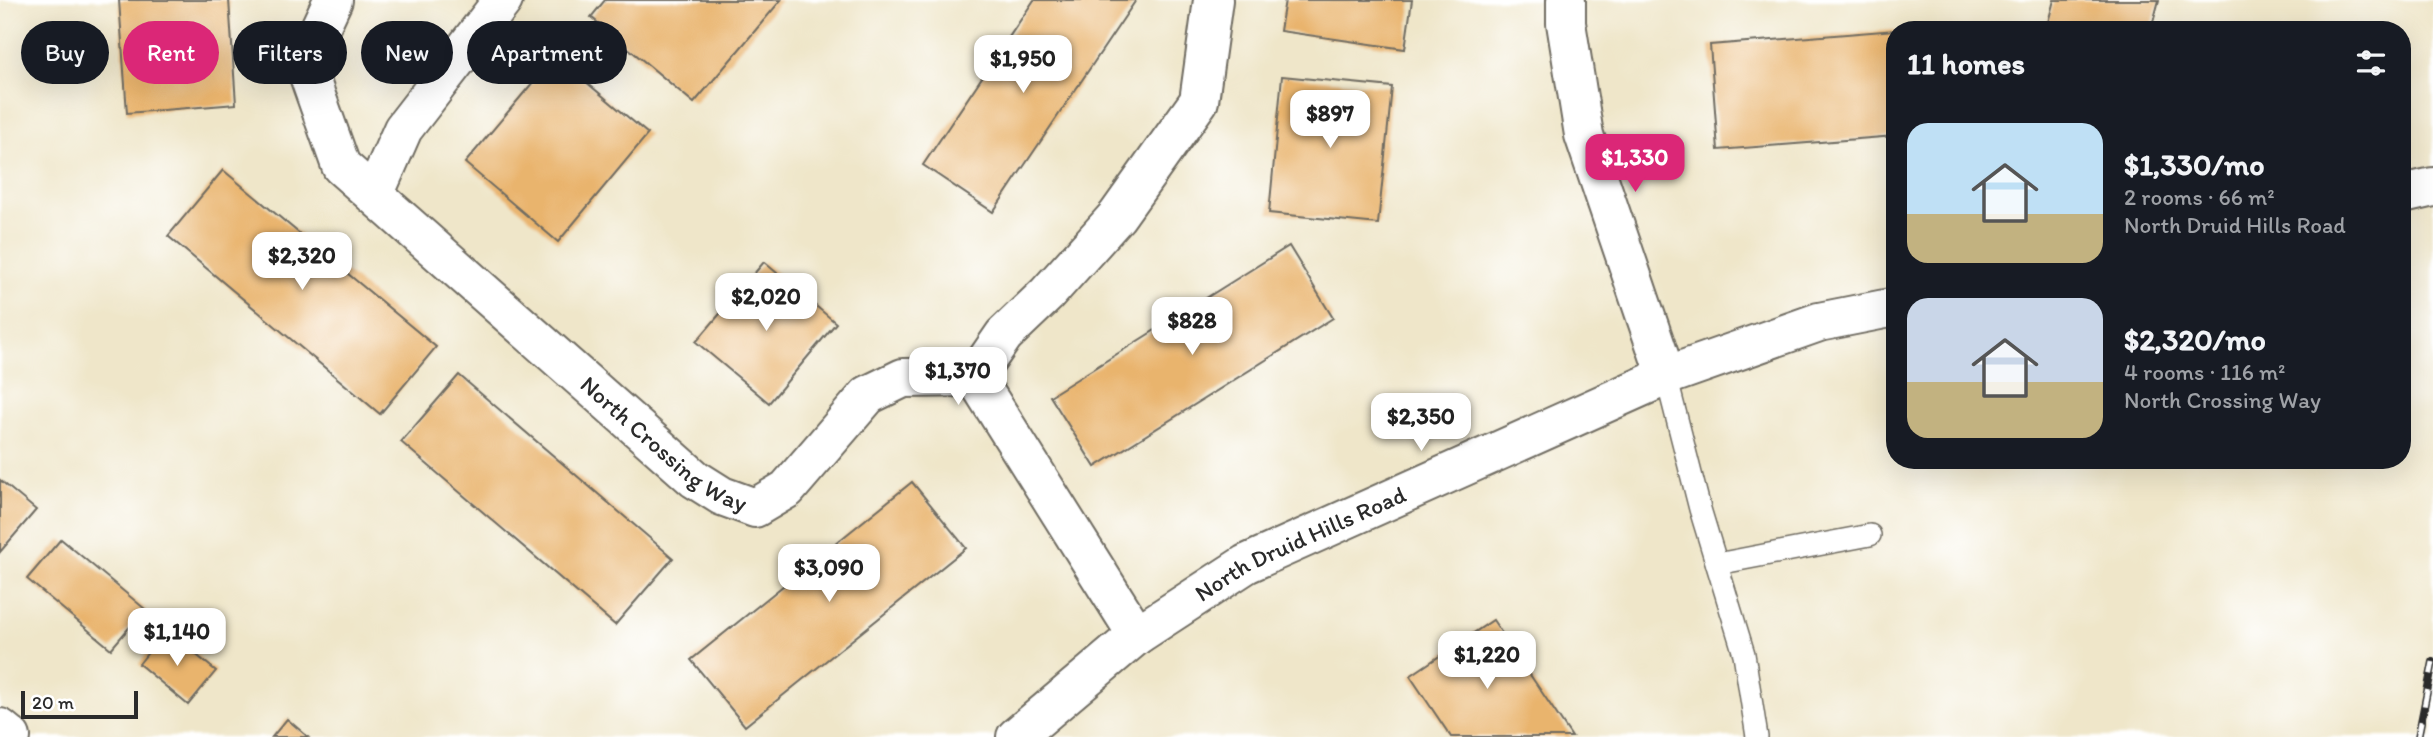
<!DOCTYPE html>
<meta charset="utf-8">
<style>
body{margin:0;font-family:Itim,sans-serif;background:#242831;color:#f1f3f6;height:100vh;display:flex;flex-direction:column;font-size:26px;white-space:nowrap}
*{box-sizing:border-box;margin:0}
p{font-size:23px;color:#9ea1a6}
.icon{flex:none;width:38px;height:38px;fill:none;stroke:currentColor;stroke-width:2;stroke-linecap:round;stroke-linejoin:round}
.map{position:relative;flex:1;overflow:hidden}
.panel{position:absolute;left:1886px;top:21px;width:525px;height:448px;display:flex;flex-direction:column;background:#171b24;border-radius:28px;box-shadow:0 7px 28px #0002}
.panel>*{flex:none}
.guide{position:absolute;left:21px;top:21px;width:665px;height:63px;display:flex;gap:14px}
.scale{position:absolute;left:21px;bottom:18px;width:117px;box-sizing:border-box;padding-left:7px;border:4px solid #2b2b2b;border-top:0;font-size:19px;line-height:24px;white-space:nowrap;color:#2b2b2b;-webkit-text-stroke:5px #fff;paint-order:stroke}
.price{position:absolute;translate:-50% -60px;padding:0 16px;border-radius:14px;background:#fff;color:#222;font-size:23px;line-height:46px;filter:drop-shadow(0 2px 4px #0008)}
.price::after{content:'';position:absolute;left:50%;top:42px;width:21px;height:16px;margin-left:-10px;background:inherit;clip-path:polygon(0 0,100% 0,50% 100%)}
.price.active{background:#db2777;color:#fff}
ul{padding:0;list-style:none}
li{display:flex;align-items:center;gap:21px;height:175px;padding:0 21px}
li span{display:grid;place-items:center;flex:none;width:196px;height:140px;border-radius:21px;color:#555}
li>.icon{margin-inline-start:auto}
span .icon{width:84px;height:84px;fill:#fffc;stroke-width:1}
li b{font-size:30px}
h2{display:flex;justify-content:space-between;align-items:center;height:84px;padding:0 21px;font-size:30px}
.pill{padding:0 24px;border-radius:32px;background:#171b24;box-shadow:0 7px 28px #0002;font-size:24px;line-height:63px}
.pill.active{background:#db2777;color:#fff}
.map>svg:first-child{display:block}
</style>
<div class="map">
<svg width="2433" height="737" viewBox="0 0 2433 737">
<rect width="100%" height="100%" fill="#fff"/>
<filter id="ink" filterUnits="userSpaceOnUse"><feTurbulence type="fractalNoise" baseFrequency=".0143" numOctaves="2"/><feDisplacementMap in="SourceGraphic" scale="14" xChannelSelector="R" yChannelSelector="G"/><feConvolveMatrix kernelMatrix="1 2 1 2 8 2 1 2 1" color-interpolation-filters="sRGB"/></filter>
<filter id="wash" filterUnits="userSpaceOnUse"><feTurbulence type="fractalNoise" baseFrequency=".00686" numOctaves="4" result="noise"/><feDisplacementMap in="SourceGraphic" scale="28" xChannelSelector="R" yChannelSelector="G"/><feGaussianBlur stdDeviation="1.57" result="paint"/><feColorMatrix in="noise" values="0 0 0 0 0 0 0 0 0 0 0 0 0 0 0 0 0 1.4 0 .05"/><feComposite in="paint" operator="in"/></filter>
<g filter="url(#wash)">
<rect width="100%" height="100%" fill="#efe6c9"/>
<g id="blocks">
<g fill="#e9b46d">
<path d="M119,0H229L236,104L127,113Z"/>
<path d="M605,0H781L694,103L591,17Z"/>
<path d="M1034,0H1136L993,212L923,165Z"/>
<path d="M1285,0H1412L1405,49L1280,31Z"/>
<path d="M2054,0H2159L2151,30H2046Z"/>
<path d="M1895,30V136L1718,150L1710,45Z"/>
<path d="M555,56L648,134L558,242L465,163Z"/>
<path d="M1282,76L1392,87L1378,224L1269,213Z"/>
<path d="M223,170L436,347L380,414L168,236Z"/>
<path d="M1289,246L1333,318L1095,467L1050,396Z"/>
<path d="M764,262L836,323L769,403L696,342Z"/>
<path d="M459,375L673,558L615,625L401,442Z"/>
<path d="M0,480L36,510L0,552Z"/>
<path d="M912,482L966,548L745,726L691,660Z"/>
<path d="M61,539L145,609L111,649L27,579Z"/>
<path d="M1493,620L1572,737H1451L1410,676Z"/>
<path d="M166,630L216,671L188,705L139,664Z"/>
<path d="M287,719L308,737H272Z"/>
</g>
</g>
</g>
<g filter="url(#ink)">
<use href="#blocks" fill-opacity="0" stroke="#706c62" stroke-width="2"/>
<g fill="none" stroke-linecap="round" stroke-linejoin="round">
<defs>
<g id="service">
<path d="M1666,376L1700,509L1744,654L1757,737"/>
<path d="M1717,564L1870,535"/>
</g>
<g id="minor">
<path id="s1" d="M333,0L304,62L341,166L695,479L722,496L755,508L787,489L868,395L903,378L975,377L1004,335L1047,294L1117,216L1199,101L1213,0"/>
<path d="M1566,0V23L1584,135L1666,376"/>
<path d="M374,195L403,129L503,0"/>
<path d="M975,377L1137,635"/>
<path d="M0,728L11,737"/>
</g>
<g id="secondary">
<path d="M2403,194L2433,187"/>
<path id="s2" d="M1016,737L1137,635L1246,564L1666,376L1819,322L1895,307"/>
</g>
</defs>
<use href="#service" stroke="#706c62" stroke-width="24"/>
<use href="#minor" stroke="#706c62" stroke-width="42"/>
<use href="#secondary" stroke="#706c62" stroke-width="42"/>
<use href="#service" stroke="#fff" stroke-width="21"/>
<use href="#minor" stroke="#fff" stroke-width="38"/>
<use href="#secondary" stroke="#fff" stroke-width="38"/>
<defs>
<path id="rail" d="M2418,737L2433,662"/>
</defs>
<use href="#rail" stroke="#2b2b2b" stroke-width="8"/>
<use href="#rail" stroke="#fff" stroke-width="5" stroke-dasharray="16" stroke-linecap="butt"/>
</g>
</g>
<g text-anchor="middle" stroke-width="5" stroke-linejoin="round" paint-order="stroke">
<g font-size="24" fill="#2b2b2b" stroke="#fff">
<text dy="8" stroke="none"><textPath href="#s1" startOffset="606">North Crossing Way</textPath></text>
<text dy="8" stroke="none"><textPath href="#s2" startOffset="346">North Druid Hills Road</textPath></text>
</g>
</g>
</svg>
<div class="scale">20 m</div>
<b class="price" style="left:1023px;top:95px">$1,950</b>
<b class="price" style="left:1330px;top:150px">$897</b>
<b class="price active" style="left:1635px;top:194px">$1,330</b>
<b class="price" style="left:302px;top:292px">$2,320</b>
<b class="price" style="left:766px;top:333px">$2,020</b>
<b class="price" style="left:1192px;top:357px">$828</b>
<b class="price" style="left:958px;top:407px">$1,370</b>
<b class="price" style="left:1421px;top:453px">$2,350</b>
<b class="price" style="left:829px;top:604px">$3,090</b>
<b class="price" style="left:177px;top:668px">$1,140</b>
<b class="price" style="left:1487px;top:691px">$1,220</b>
<div class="guide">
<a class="pill">Buy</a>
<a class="pill active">Rent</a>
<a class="pill">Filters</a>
<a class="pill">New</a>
<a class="pill">Apartment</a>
</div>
<section class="panel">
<h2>11 homes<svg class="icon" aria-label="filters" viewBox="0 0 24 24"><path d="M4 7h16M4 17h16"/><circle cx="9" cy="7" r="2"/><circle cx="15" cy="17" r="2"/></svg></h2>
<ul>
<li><span style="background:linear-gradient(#bfe0f5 65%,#c2b280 0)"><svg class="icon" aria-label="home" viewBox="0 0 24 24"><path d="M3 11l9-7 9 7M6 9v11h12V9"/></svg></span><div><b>$1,330/mo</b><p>2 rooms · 66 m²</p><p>North Druid Hills Road</p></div></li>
<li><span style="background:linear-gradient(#c9d6e8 60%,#c2b280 0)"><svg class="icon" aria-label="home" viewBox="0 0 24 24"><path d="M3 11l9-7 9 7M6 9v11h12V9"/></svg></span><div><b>$2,320/mo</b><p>4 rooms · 116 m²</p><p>North Crossing Way</p></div></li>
</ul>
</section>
</div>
